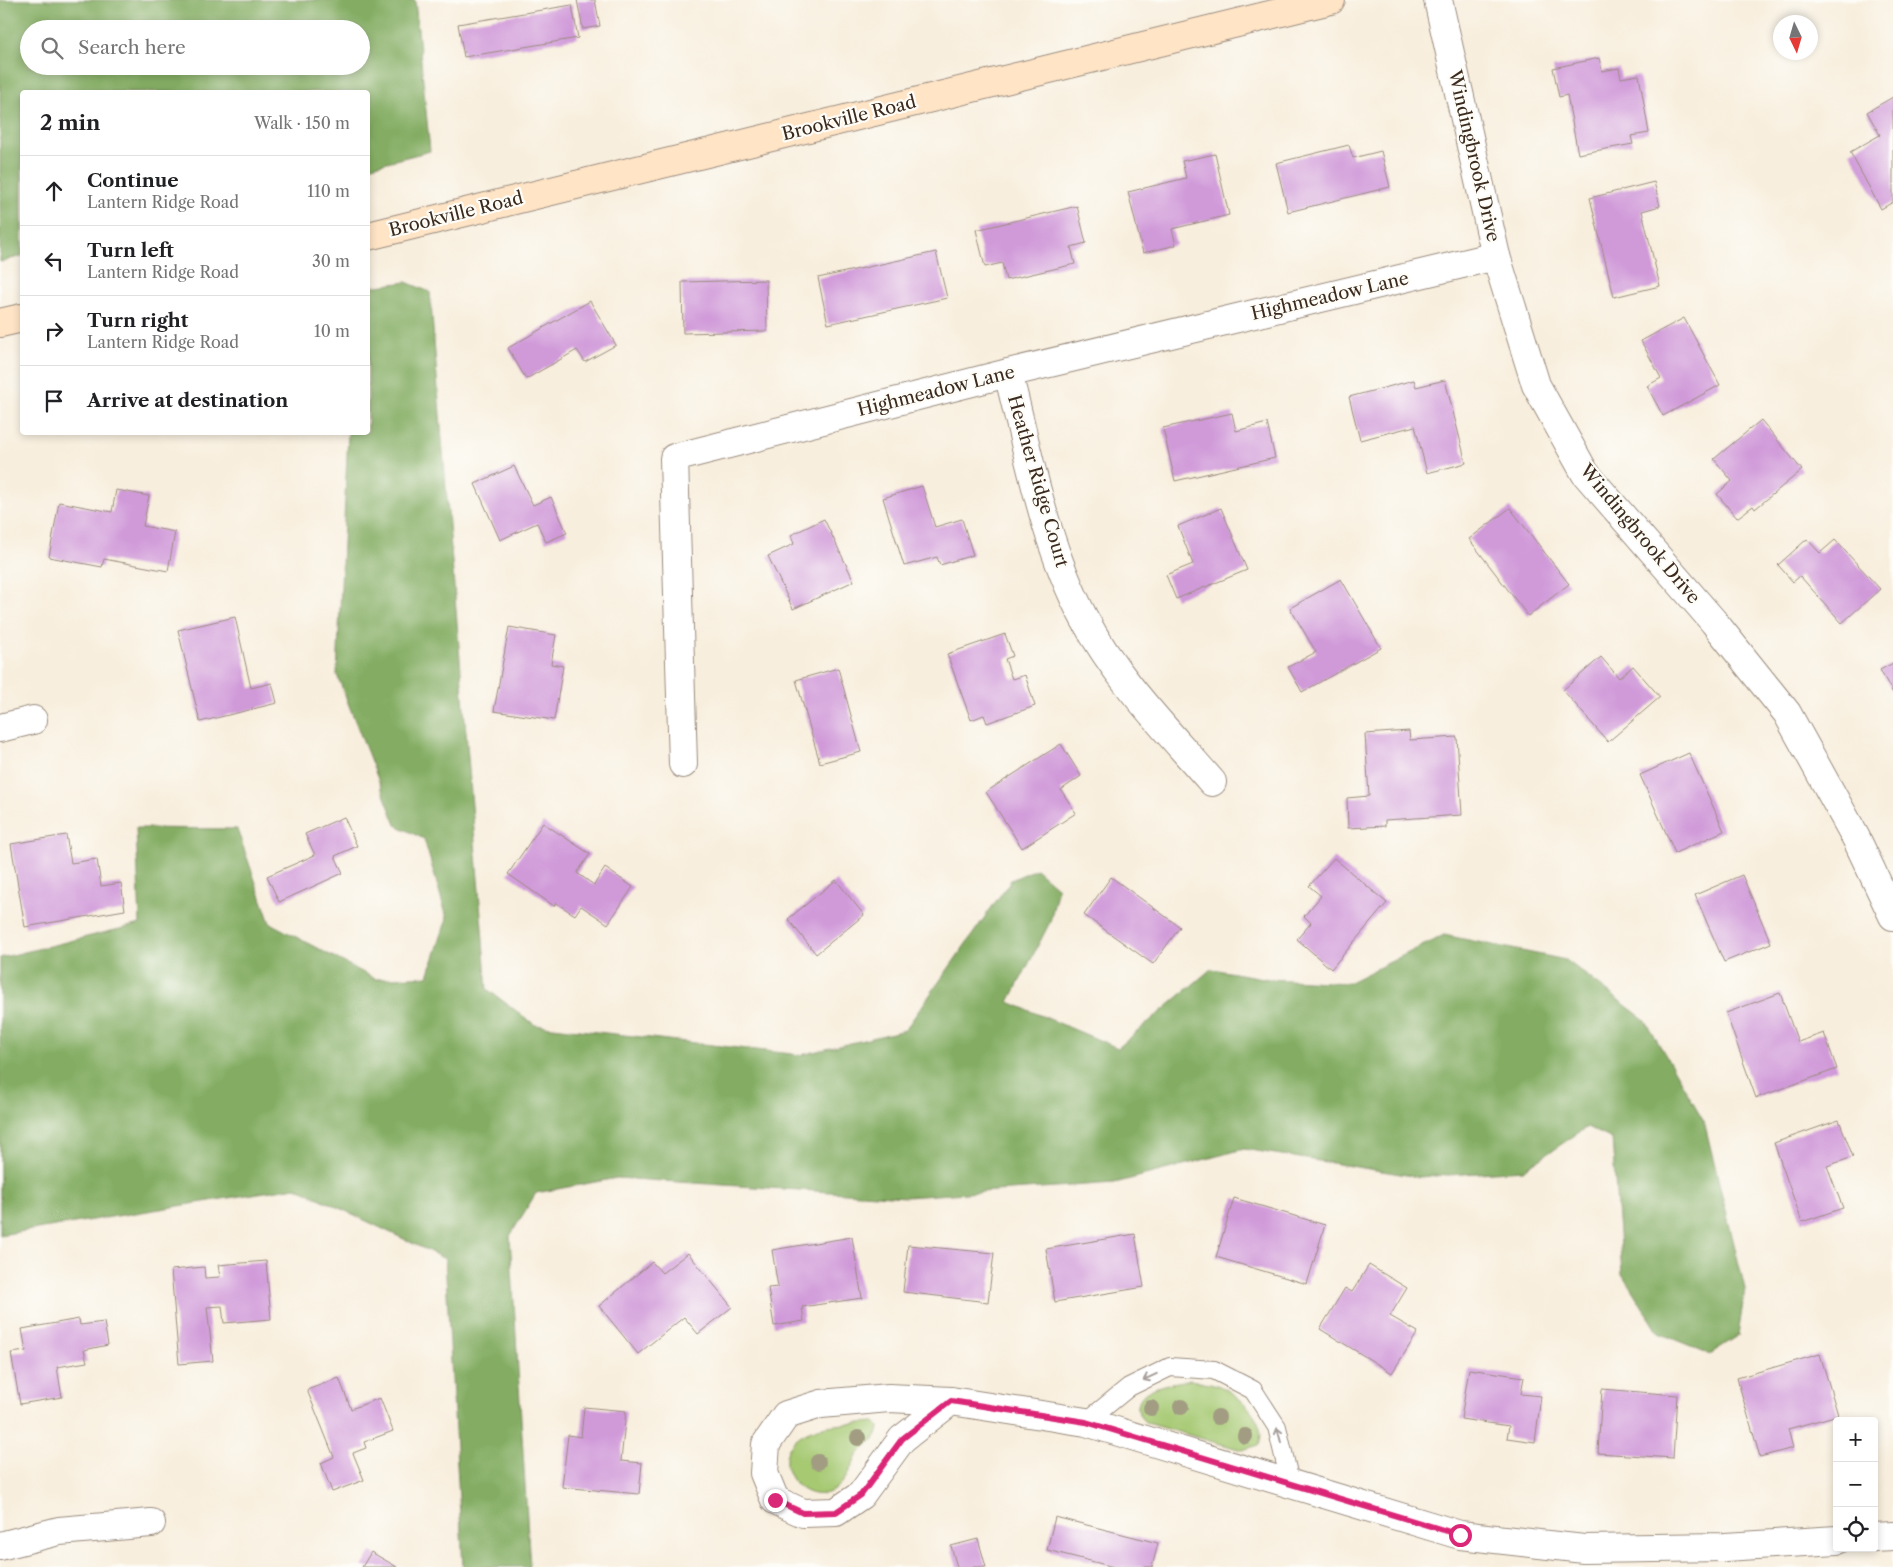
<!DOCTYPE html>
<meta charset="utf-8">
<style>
:root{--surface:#fff;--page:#f6f6f6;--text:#202124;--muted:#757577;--line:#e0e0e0}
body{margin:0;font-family:"Libre Caslon Text",serif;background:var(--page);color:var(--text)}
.controls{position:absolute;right:15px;bottom:15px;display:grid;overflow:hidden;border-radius:5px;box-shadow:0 2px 8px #0003}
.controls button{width:45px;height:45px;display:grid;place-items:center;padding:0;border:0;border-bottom:1px solid var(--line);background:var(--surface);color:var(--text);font:25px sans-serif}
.compass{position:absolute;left:1773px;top:15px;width:45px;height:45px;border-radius:50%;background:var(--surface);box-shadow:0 2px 8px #0003;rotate:175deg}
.stop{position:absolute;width:15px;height:15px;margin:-11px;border:4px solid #db2777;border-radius:50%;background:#fff}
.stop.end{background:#db2777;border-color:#fff;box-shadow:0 1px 5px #0008}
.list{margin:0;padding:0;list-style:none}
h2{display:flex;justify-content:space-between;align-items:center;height:65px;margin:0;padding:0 20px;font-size:21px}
h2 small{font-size:16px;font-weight:400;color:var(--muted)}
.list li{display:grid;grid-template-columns:32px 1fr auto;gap:15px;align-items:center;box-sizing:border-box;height:70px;padding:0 20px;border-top:1px solid var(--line)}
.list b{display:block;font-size:19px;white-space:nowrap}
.list p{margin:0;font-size:16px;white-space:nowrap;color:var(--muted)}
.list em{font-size:16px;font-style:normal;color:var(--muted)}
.icon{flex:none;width:28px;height:28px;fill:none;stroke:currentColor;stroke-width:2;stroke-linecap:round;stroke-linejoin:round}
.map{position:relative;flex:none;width:1893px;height:1567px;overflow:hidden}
.search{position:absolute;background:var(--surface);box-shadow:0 2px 8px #0003;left:20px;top:20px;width:350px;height:55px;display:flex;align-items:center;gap:12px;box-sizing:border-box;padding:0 18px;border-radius:28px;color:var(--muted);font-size:19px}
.panel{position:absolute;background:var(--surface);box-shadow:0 2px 8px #0003;left:20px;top:90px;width:350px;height:345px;border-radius:5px}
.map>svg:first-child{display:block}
</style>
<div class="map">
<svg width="1893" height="1567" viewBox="0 0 1893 1567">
<rect width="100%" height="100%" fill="#fdfcf7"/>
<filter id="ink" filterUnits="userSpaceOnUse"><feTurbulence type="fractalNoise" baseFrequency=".02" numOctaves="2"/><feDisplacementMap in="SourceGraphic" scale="10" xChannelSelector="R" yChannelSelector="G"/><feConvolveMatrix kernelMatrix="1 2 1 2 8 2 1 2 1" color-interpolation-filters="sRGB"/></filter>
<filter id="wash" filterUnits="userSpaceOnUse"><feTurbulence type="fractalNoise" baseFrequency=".0096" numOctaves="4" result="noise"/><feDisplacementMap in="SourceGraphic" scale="20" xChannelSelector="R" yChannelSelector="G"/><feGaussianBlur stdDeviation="1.12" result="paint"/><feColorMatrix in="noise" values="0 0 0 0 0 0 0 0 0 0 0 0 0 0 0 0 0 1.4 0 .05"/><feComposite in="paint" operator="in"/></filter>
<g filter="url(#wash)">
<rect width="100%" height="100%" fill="#f8eedd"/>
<g fill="#a6c972" stroke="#707a48">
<path d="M1190 1380C1199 1382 1209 1382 1217 1385 1238 1393 1269 1421 1259 1445L1242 1450 1147 1423C1141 1419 1138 1415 1138 1407 1138 1386 1174 1383 1190 1380Z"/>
<path d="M875 1422 879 1426C880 1438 864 1446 857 1456 852 1464 849 1475 842 1483 810 1519 759 1461 803 1434 822 1423 853 1424 875 1422Z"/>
</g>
<g fill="#84ad64" stroke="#606c41" fill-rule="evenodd">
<path d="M0 0H415L430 151 368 167V92H22V256L0 262ZM29 29H361V66H29Z"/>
<path d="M406 282 430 292 487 989 535 1025 801 1055 905 1030 1011 880 1036 869 1058 888 1050 922 1009 1002 1118 1048 1211 969 1269 979 1348 983 1444 935 1566 960 1645 1020 1704 1121 1745 1289 1738 1336 1710 1354 1659 1333 1622 1274 1612 1139 1587 1127 1523 1170 1419 1177 1244 1149 1115 1183 906 1197 617 1178 536 1193 510 1236 530 1567H463L445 1259 296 1187 0 1235V958L140 924 136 828 237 829 270 923 375 979 428 976 447 918 424 839 396 825 337 675 348 433 368 432V289L370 287Z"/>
</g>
<g id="blocks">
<g fill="#d09ad9">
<path d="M577 0H595L600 26 583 29Z"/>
<path d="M572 5 578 38 464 57 458 24Z"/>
<path d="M1599 58 1602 71 1619 68 1621 78 1639 75 1649 133 1631 136 1633 144 1578 154 1567 95 1559 97 1553 68Z"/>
<path d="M1893 97V202L1881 209 1850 152 1880 135 1867 112Z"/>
<path d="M1349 145 1353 158 1381 151 1390 187 1288 212 1276 163Z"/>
<path d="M1215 154 1229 215 1172 229 1176 245 1143 253 1128 192 1186 178 1182 161Z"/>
<path d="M1654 182 1660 206 1642 211 1660 286 1614 297 1590 198Z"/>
<path d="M1077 206 1086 243 1071 247 1075 264 1006 280 1002 263 985 267 976 230Z"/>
<path d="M936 252 947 298 828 324 818 278Z"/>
<path d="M766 280 767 331 683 333 682 282Z"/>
<path d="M590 301 616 345 585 362 577 350 526 379 508 348Z"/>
<path d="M1684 318 1720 385 1663 416 1647 386 1661 378 1641 341Z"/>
<path d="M1414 380 1416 387 1445 380 1466 463 1427 473 1415 426 1360 440 1349 397Z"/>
<path d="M1232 413 1236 431 1267 423 1275 458 1175 481 1163 428Z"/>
<path d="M1761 420 1802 470 1755 509 1753 506 1737 518 1717 494 1732 481 1714 459Z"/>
<path d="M514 466 533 505 551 497 567 533 546 542 537 523 500 540 475 484Z"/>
<path d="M922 486 935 527 962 519 973 555 940 565 937 557 904 566 883 498Z"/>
<path d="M116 490 149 496 143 526 175 532 168 571 104 559 102 567 49 557 59 502 112 512Z"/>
<path d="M1221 508 1247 570 1176 599 1166 575 1193 564 1178 526Z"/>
<path d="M1510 508 1569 584 1528 616 1469 539Z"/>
<path d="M824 519 854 581 793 609 768 556 794 544 791 535Z"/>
<path d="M1807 539 1820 553 1835 540 1880 589 1842 623 1800 576 1793 582 1778 565Z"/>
<path d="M1341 579 1381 648 1302 692 1288 667 1316 652 1290 608Z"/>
<path d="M235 617 251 688 272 683 277 703 200 722 178 630Z"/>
<path d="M509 627 556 635 551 664 563 666 554 720 494 711Z"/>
<path d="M1005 634 1013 656 1005 659 1012 679 1025 675 1035 706 987 723 984 715 971 720 947 654Z"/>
<path d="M1601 657 1619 678 1633 666 1660 697 1608 742 1563 690Z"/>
<path d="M1893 663V693L1880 670Z"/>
<path d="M838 668 861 752 820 763 796 680Z"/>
<path d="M1409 731 1410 740 1457 737 1462 815 1385 820V826L1348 828 1347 798 1369 796 1365 734Z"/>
<path d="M1061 744 1081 776 1061 790 1076 813 1022 848 986 792Z"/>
<path d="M1689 753 1724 831 1675 853 1640 775Z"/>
<path d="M344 817 357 846 335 856 343 873 279 902 267 876 315 855 305 834Z"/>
<path d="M543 823 590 854 577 873 594 885 605 868 633 887 608 924 581 906 575 915 556 903 554 906 508 874Z"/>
<path d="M66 835 71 863 97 859 101 886 121 883 125 910 25 927 11 844Z"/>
<path d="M1334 858 1387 903 1331 969 1297 939 1311 923 1304 916 1321 896 1309 886Z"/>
<path d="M1742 875 1771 943 1724 962 1695 895Z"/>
<path d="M1111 877 1180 927 1153 964 1084 915Z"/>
<path d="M836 880 864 915 816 954 788 919Z"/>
<path d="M1780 993 1798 1042 1824 1033 1837 1069 1756 1098 1726 1013Z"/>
<path d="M1839 1120 1853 1157 1827 1166 1843 1208 1802 1222 1774 1143Z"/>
<path d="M1234 1198 1325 1225 1307 1284 1216 1257Z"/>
<path d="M1135 1234 1144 1287 1055 1302 1046 1249Z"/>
<path d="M852 1237 862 1298 802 1307 804 1321 774 1326 768 1288 778 1287 772 1250Z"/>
<path d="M908 1245 994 1253 988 1302 903 1292Z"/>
<path d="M688 1253 732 1307 698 1334 684 1317 638 1354 599 1306 652 1262 662 1273Z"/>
<path d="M266 1261 271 1319 224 1323 222 1306 207 1307 213 1361 179 1364 171 1270 204 1267 205 1278 220 1277 218 1265Z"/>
<path d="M1369 1265 1407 1288 1390 1316 1418 1332 1392 1373 1320 1329 1345 1288 1352 1292Z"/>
<path d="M79 1319 80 1325 104 1322 108 1345 84 1350 87 1362 57 1367 62 1397 20 1404 11 1353 26 1351 22 1329Z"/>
<path d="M1820 1354 1838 1415 1788 1429 1793 1448 1760 1457 1737 1378Z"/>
<path d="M1469 1369 1524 1377 1521 1394 1541 1396 1535 1442 1507 1438 1509 1426 1461 1419Z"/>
<path d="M339 1378 351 1409 380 1398 393 1431 364 1442 366 1448 353 1453 364 1480 332 1492 321 1463 334 1457 307 1390Z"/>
<path d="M1602 1389 1677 1395 1673 1458 1598 1453Z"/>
<path d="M584 1407 626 1411 621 1461 642 1463 639 1494 562 1487 568 1435 581 1437Z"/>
<path d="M1055 1517 1158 1543 1152 1567H1114L1047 1550Z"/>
<path d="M978 1539 986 1567H957L951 1546Z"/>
<path d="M371 1552 397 1567H362Z"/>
</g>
</g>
</g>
<g filter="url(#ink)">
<use href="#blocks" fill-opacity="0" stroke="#9a8c7e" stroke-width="1"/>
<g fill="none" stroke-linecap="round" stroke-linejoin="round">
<g stroke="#9a8c7e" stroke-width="20">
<path id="lane" d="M1086 1422 1129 1387 1170 1367 1214 1370 1253 1390 1277 1427 1290 1482"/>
</g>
<g stroke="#9a8c7e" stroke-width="30">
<g id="street">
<path d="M1438 0 1496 256 1536 385 1585 473 1714 622 1787 713 1856 838 1893 916"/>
<path d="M1008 373C1029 455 1044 543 1084 618 1117 680 1167 730 1212 782"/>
<path d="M0 728 33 720"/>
<path d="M683 764 674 458 1008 373 1496 256"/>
<path d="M951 1401 902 1439 861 1495 836 1512 803 1513 775 1500 764 1473 766 1444 786 1415 821 1404 889 1398 951 1401 1086 1422 1460 1535 1584 1549 1725 1547 1837 1540"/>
<path d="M1874 1537 1893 1536"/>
<path d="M0 1546 59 1531 151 1523"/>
</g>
</g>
<g stroke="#9a8c7e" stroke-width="30">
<g id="secondary">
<path d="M368 236 1331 0"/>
<path d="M0 323 22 318"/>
</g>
</g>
<use href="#lane" stroke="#fff" stroke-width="18"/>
<use href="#street" stroke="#fff" stroke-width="28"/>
<use href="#secondary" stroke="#ffe4c6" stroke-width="28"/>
</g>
<g fill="#a29d82">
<circle cx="1181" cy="1407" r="8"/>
<circle cx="1151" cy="1408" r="8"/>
<circle cx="1218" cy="1417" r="8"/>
<circle cx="1245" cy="1436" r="8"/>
<circle cx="858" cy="1438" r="8"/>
<circle cx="818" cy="1462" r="8"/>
</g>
<defs><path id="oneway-shaft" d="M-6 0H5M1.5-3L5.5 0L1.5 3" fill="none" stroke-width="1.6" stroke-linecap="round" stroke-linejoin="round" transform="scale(1.25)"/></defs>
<g stroke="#a79f9a">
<use href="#oneway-shaft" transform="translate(1150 1377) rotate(155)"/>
<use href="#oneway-shaft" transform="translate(1279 1435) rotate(-105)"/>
</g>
</g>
<g fill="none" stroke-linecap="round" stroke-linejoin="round" filter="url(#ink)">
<path stroke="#db2777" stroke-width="6" d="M775 1500 803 1513 836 1512 861 1495 902 1439 951 1401 1086 1422 1460 1535"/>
</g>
<g text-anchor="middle" stroke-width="4.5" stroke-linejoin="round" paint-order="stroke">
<g font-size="18" fill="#3b2a1e" stroke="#fdfcf7">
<text transform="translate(849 118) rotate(-14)" y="6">Brookville Road</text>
<text transform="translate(1474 156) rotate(77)" y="6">Windingbrook Drive</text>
<text transform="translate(456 214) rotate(-14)" y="6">Brookville Road</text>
<text transform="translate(1330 296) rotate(-13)" y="6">Highmeadow Lane</text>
<text transform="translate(936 391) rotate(-14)" y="6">Highmeadow Lane</text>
<text transform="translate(1038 481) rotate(74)" y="6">Heather Ridge Court</text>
<text transform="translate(1640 534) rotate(50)" y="6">Windingbrook Drive</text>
</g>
</g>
</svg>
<div class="controls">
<button>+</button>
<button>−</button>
<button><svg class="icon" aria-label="locate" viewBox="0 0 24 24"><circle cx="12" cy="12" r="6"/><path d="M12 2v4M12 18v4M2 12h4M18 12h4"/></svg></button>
</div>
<svg class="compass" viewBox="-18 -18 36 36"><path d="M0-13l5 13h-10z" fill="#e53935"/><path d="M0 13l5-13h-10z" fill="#757577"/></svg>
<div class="stop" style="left:1460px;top:1535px"></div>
<div class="stop end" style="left:775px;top:1500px"></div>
<div class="search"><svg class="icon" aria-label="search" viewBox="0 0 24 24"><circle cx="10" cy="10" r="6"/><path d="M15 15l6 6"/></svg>Search here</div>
<section class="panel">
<h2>2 min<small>Walk · 150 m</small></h2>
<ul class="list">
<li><svg class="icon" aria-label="ahead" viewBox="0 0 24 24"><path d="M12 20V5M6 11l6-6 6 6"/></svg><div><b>Continue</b><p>Lantern Ridge Road</p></div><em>110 m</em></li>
<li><svg class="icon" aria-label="left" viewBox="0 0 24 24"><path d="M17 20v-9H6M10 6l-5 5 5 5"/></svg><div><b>Turn left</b><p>Lantern Ridge Road</p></div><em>30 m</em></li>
<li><svg class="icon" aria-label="right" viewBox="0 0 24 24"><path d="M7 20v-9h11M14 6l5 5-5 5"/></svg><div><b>Turn right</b><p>Lantern Ridge Road</p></div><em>10 m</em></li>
<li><svg class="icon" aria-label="arrive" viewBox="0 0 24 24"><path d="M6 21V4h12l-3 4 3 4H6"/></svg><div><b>Arrive at destination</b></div></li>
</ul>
</section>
</div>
